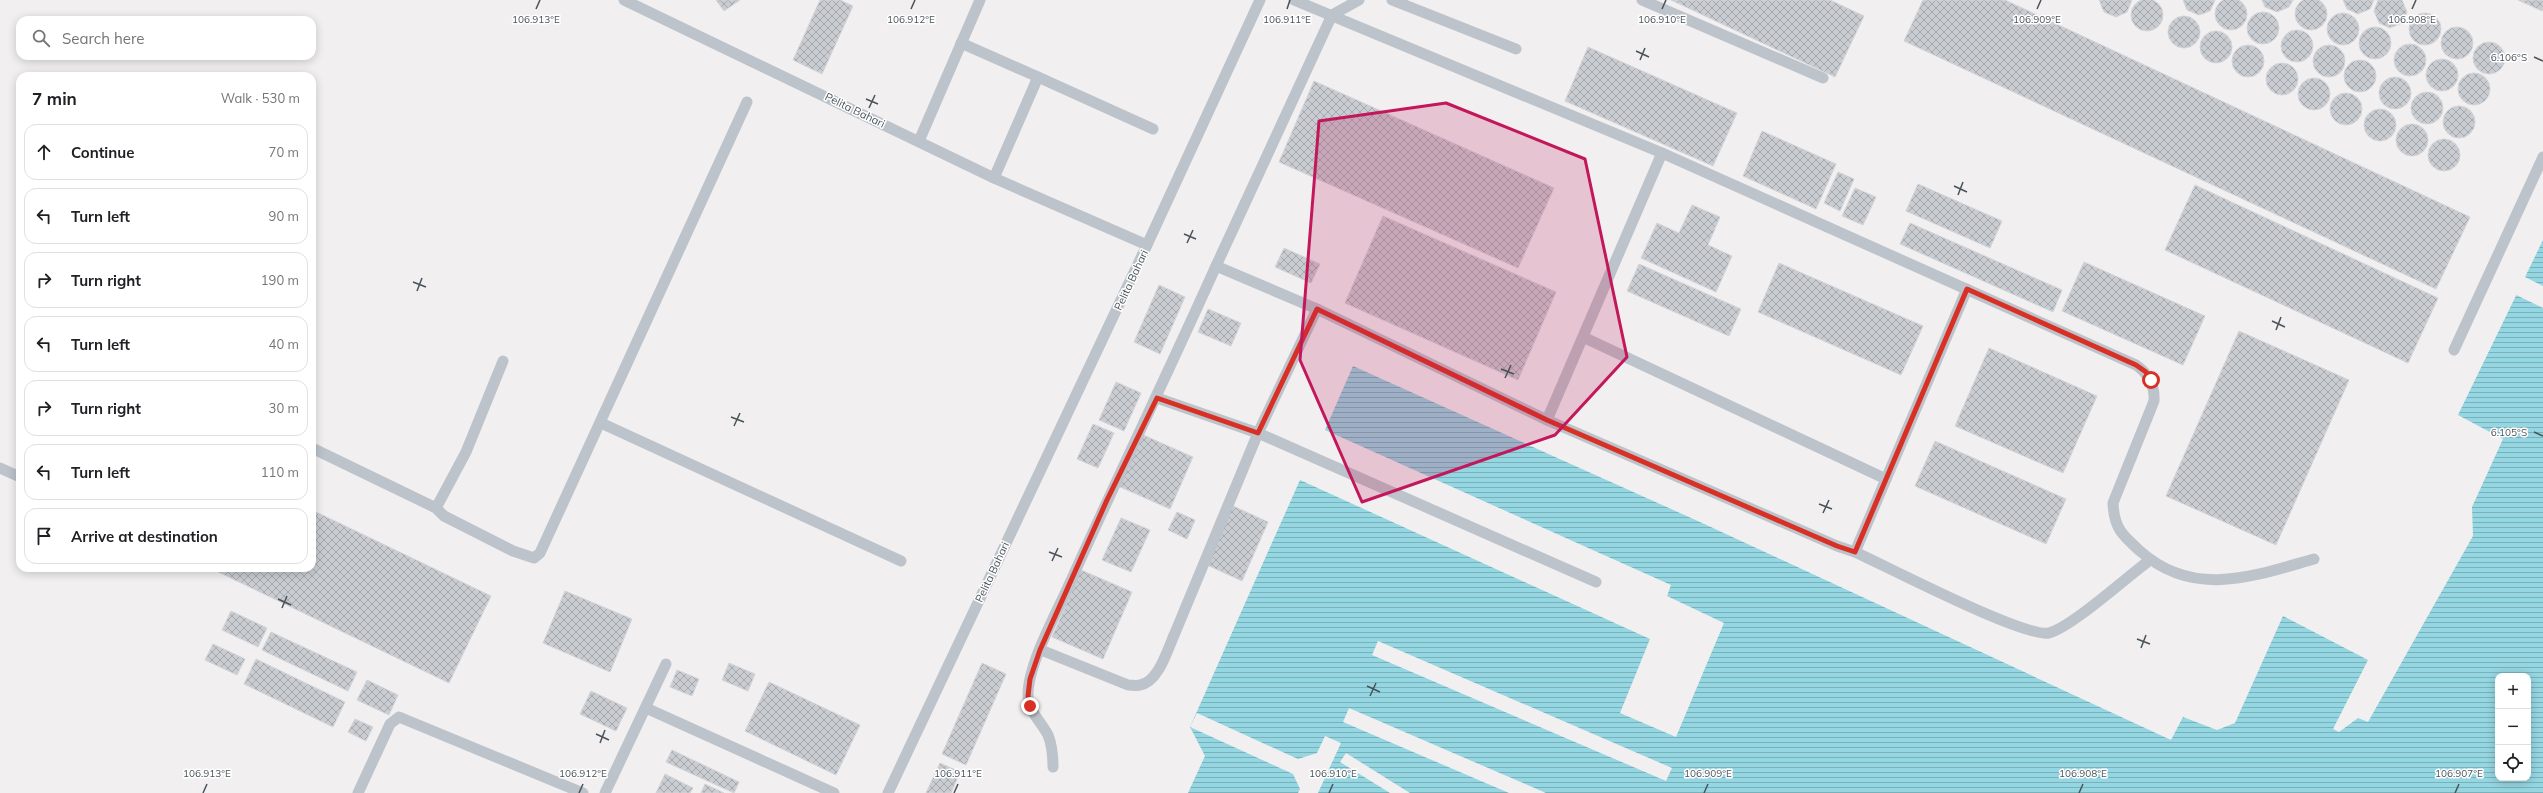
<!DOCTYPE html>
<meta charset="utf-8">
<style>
:root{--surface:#fff;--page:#f2f2f2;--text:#202124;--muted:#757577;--line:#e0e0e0}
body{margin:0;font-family:Mulish,sans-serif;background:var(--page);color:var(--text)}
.controls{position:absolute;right:12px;bottom:12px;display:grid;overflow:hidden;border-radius:8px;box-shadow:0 2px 10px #0003}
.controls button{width:36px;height:36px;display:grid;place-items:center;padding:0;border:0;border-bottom:1px solid var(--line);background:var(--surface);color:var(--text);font:20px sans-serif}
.stop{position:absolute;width:12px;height:12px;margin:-9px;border:3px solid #d93025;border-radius:50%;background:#fff}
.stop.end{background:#d93025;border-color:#fff;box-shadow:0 1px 4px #0008}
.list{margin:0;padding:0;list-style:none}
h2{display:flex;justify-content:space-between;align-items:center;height:52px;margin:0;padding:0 16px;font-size:17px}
h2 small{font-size:13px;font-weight:400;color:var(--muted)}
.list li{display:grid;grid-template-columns:26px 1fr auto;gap:12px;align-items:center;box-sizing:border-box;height:56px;margin:0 8px 8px;padding:0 8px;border:1px solid var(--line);border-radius:12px}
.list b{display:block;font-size:15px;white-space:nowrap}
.list em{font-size:13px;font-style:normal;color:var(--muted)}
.icon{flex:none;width:22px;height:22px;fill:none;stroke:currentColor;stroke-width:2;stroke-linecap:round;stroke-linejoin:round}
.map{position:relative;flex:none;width:2543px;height:793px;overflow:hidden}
.search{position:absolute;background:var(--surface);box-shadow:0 2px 10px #0003;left:16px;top:16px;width:300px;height:44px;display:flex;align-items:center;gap:10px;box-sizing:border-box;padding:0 14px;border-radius:12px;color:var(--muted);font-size:15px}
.panel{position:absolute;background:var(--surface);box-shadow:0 2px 10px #0003;left:16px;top:72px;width:300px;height:500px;border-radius:12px}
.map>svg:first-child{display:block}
</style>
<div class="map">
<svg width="2543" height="793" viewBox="0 0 2543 793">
<defs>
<pattern id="water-rules" width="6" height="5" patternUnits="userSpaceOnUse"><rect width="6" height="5" fill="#94d6e1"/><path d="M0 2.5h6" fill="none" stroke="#7bb0b9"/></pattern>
<pattern id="building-cross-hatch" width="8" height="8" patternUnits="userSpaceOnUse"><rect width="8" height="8" fill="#c9ccd1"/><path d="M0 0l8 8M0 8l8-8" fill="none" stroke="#a5a8ad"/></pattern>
</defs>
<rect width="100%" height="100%" fill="#f1efef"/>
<path fill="url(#water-rules)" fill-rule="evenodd" d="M2543 240V793H1188L1205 756 1190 727 1300 480 1650 639 1620 713 1676 737 1724 623 1667 596 1671 585 1325 430 1353 366 1700 522 2171 740 2183 717 2217 730 2235 723 2283 616 2368 660 2333 729 2339 732 2358 718 2368 722 2473 536 2472 507 2503 439 2458 415ZM2498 676H2528V778H2498Z"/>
<g fill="#f1efef">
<path d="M2523 276 2543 286V308L2514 294Z"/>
<path d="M1378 641 1672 768 1666 781 1372 655Z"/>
<path d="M1349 708 1546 793H1509L1343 722Z"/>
<path d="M1197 713 1298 759 1317 753 1325 736 1341 743 1318 793H1298L1300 789 1293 774 1190 727Z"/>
<path d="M1346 753 1410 793H1390L1340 762Z"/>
</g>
<g fill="url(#building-cross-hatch)" stroke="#d3d5d9">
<circle cx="2231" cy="14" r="16"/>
<circle cx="2311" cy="14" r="16"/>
<circle cx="2147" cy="15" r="16"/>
<path d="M716 0H740L724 11Z"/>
<path d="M820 0H840L853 6 822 74 793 60Z"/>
<path d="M1671 0H1830L1864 16 1835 77Z"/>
<path d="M1923 0H2005L2470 217 2436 289 1904 41Z"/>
<path d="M2099 0H2132L2127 12 2116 17 2104 12Z"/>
<path d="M2183 0H2215L2210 11 2199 15 2187 10Z"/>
<path d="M2262 0H2293L2289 7 2277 12 2265 7Z"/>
<path d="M2343 0H2374L2370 9 2358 14 2347 9Z"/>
<path d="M2378 0H2402L2407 12 2402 23 2390 28 2379 23 2374 11Z"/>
<path d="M2518 0H2543V9L2542 11Z"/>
<circle cx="2263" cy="28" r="16"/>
<circle cx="2343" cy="29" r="16"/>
<circle cx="2425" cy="29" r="16"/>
<circle cx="2184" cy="32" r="16"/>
<circle cx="2457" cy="43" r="16"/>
<circle cx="2375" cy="43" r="16"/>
<circle cx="2297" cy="46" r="16"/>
<circle cx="2216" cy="47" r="16"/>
<circle cx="2489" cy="58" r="16"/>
<circle cx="2410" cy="60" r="16"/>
<circle cx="2329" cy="61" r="16"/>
<circle cx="2248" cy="61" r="16"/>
<path d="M1588 47 1737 113 1713 166 1565 101Z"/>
<circle cx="2442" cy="75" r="16"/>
<circle cx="2360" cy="76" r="16"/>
<circle cx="2282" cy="79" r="16"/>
<circle cx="2474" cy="89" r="16"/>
<circle cx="2395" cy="93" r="16"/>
<circle cx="2314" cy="94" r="16"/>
<path d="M1314 81 1554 188 1518 268 1279 162Z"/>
<circle cx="2427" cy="108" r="16"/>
<circle cx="2346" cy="109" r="16"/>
<circle cx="2459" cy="122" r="16"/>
<circle cx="2380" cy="125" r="16"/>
<circle cx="2412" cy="140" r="16"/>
<path d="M1762 131 1836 164 1816 209 1743 176Z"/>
<circle cx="2444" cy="155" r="16"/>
<path d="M1838 172 1854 179 1840 211 1824 203Z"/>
<path d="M1918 184 2002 221 1990 248 1906 211Z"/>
<path d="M2195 185 2438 298 2408 363 2165 250Z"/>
<path d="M1855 188 1876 197 1863 225 1842 216Z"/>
<path d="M1692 205 1720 217 1708 245 1732 256 1716 292 1641 258 1657 223 1679 233Z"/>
<path d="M1383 216 1556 292 1518 380 1345 303Z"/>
<path d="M1910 223 2062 290 2053 312 1900 244Z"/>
<path d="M1284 248 1320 264 1311 283 1275 267Z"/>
<path d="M2084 262 2205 316 2183 365 2062 311Z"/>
<path d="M1779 263 1923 326 1901 375 1758 312Z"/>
<path d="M1639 264 1741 309 1729 336 1627 291Z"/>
<path d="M1159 285 1185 297 1160 354 1134 342Z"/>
<path d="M1208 309 1241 323 1231 346 1198 332Z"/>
<path d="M2239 331 2349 380 2276 545 2166 496Z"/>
<path d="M1989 348 2097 396 2063 473 1955 426Z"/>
<path d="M1116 382 1141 393 1124 431 1099 420Z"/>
<path d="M1093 424 1114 433 1098 468 1077 459Z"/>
<path d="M1141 434 1193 457 1170 509 1118 486Z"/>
<path d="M1935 441 2066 499 2046 544 1915 486Z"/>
<path d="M1231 505 1268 522 1242 581 1205 564Z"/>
<path d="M312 510 491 596 449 683 210 568H312Z"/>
<path d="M1177 512 1195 520 1187 539 1168 530Z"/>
<path d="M1121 518 1150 530 1131 572 1102 560Z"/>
<path d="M1081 570 1132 592 1103 659 1052 637Z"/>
<path d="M565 591 632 619 610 672 543 643Z"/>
<path d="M231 611 267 628 258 647 222 630Z"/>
<path d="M271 632 357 672 348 691 262 650Z"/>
<path d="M213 644 245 659 237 675 205 660Z"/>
<path d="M256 659 345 702 333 727 244 684Z"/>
<path d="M729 663 755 674 748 691 722 680Z"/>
<path d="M982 663 1006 674 966 765 942 754Z"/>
<path d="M677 670 699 679 692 696 670 687Z"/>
<path d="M367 680 398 695 389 715 357 700Z"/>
<path d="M769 682 860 725 836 775 745 731Z"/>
<path d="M591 691 627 708 616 731 580 714Z"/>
<path d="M355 719 373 727 366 741 348 732Z"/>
<path d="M672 750 739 782 734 793 666 762Z"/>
<path d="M940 763 960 772 951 793H926Z"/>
<path d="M665 774 693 788 690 793H656Z"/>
<path d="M705 784 724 793H701Z"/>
</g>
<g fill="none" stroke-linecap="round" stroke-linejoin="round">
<g stroke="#bcc3ca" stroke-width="11">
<path d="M624 0 994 178 1147 245"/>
<path d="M1294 0 1662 153 2136 365C2149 374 2155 385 2154 401L2113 503C2114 528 2122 535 2140 551 2194 599 2254 576 2314 559"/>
<path d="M1359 0 1332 15 1216 266 1317 309 1547 420 1837 546 1855 552 1967 289"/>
<path d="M1392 0 1516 49"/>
<path d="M1642 0 1823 78"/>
<path d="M961 43 1038 77 994 178"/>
<path d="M1038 77 1153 129"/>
<path d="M919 141 980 0"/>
<path d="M1583 337 1886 479"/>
<path d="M2454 350 2543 157"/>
<path d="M1157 398 1258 433 1596 582"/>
<path d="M1547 420 1662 153"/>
<path d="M601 423 901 561"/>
<path d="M312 448 436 508 444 516 513 551 534 558 540 553 747 102"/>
<path d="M0 468 20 477"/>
<path d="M436 508 466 452 503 361"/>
<path d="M1855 552C1886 566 2024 638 2049 633 2072 627 2128 576 2150 560"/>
<path d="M1041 650 1128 685C1132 685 1137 686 1140 685 1159 682 1168 648 1175 633L1258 433 1317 309"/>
<path d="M646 708 834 793"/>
<path d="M1053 767C1053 756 1052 745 1048 735 1041 722 1028 710 1028 695 1028 664 1056 614 1069 585 1117 478 1168 373 1216 266"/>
<path d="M358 793 390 724 399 717 583 793"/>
<path d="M605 793 666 664"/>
<path d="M888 793 1147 245 1260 0"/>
</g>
</g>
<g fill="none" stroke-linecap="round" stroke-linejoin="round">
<path stroke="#d93025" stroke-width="5" d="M1030 706 1028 696 1030 679 1040 650 1107 500 1157 398 1258 433 1317 309 1547 420 1837 546 1855 552 1967 289 2136 365 2146 372 2151 380"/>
</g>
<path fill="#c2185b" fill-opacity="0.2" stroke="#c2185b" stroke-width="3" stroke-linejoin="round" d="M1446 103 1585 159 1627 357 1555 435 1362 502 1300 360 1319 121Z"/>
<path fill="none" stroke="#49535a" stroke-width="1.5" d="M536 9 540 0M911 9 915 0M1287 9 1290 0M1662 9 1666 0M2037 9 2041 0M2412 9 2416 0M1636 51 1649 57M2534 57 2543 61M1640 60 1645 48M866 99 878 104M869 108 875 95M1954 186 1967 192M1958 195 1963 182M1184 234 1196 239M1187 243 1193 230M413 282 426 287M417 291 422 278M2272 321 2285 327M2276 330 2281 317M1501 369 1514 374M1505 378 1511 365M731 417 744 422M734 426 740 413M2534 432 2543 436M1819 504 1832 509M1823 513 1829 500M1049 552 1062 557M1052 561 1058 548M278 599 291 605M282 608 287 596M2137 639 2150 644M2141 648 2146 635M1367 686 1380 692M1370 696 1376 683M596 734 609 740M600 743 605 730M203 793 207 784M579 793 583 784M954 793 958 784M1329 793 1333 784M1704 793 1708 784M2079 793 2083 784M2455 793 2459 784"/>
<g text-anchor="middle" stroke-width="3" stroke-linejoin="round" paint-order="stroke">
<g font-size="11" fill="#49535a" stroke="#fff">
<text transform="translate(855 110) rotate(26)" y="4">Pelita Bahari</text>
<text transform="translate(1131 280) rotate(-65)" y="4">Pelita Bahari</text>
<text transform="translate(992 572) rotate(-65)" y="4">Pelita Bahari</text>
</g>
</g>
<g font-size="10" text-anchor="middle" fill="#49535a" stroke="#fff" stroke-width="3" stroke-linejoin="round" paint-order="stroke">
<text x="1287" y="23">106.911°E</text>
<text x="1662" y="23">106.910°E</text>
<text x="536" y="23">106.913°E</text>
<text x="911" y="23">106.912°E</text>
<text x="2037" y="23">106.909°E</text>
<text x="2412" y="23">106.908°E</text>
<text x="2509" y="61">6.106°S</text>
<text x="2509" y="436">6.105°S</text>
<text x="207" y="777">106.913°E</text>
<text x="583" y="777">106.912°E</text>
<text x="958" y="777">106.911°E</text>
<text x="1333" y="777">106.910°E</text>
<text x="1708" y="777">106.909°E</text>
<text x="2083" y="777">106.908°E</text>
<text x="2459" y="777">106.907°E</text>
</g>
</svg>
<div class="controls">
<button>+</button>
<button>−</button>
<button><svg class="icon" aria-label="locate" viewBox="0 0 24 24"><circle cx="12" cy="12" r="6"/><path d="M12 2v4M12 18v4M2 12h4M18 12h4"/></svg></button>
</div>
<div class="stop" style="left:2151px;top:380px"></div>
<div class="stop end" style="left:1030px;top:706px"></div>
<div class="search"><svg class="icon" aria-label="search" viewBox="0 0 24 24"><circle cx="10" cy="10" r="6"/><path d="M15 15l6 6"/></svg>Search here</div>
<section class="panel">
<h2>7 min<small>Walk · 530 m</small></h2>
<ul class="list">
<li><svg class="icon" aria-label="ahead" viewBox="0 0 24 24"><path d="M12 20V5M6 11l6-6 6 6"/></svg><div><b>Continue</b></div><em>70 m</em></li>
<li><svg class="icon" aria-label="left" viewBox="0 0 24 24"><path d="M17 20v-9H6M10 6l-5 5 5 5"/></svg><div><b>Turn left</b></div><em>90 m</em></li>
<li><svg class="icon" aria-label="right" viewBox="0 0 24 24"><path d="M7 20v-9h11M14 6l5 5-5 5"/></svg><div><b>Turn right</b></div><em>190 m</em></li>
<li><svg class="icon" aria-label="left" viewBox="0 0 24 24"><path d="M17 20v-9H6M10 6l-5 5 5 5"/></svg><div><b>Turn left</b></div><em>40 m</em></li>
<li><svg class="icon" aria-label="right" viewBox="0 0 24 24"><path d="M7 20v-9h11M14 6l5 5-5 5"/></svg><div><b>Turn right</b></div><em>30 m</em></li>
<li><svg class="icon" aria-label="left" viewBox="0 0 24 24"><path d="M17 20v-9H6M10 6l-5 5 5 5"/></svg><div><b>Turn left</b></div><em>110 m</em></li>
<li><svg class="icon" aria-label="arrive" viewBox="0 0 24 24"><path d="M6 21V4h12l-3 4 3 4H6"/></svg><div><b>Arrive at destination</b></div></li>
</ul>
</section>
</div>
